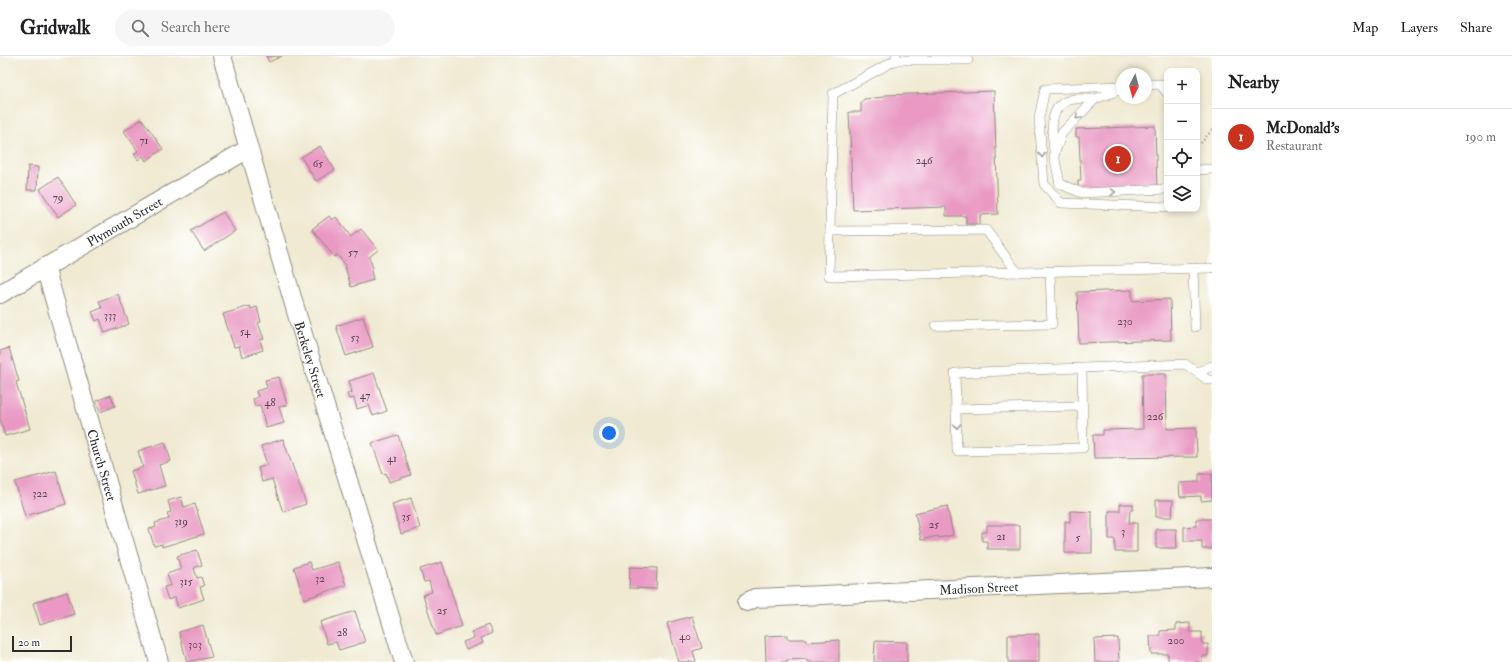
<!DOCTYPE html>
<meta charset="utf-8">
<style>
:root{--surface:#fff;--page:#f6f6f6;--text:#202124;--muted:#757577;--line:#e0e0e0;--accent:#c8321e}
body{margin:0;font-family:"IM FELL Double Pica",serif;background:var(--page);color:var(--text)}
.controls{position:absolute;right:12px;top:12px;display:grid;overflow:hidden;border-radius:8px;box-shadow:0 2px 6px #0003}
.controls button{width:36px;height:36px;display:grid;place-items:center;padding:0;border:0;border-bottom:1px solid var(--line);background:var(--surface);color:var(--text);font:20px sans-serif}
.compass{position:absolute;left:1116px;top:12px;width:36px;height:36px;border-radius:50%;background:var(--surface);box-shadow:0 2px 6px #0003;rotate:186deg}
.scale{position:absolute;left:12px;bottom:10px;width:60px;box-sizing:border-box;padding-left:4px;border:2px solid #2b2b2b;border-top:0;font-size:11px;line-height:14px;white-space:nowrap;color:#2b2b2b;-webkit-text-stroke:3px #fff;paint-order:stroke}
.you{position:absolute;left:609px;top:377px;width:14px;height:14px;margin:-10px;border:3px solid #fff;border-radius:50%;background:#1a73e8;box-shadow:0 0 0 6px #1a73e833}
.badge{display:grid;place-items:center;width:26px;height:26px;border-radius:50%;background:var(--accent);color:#fff;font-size:13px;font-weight:700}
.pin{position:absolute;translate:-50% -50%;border:2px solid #fff;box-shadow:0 1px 4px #0006}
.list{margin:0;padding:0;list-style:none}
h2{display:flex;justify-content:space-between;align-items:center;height:52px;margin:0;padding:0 16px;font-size:17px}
h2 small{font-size:13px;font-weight:400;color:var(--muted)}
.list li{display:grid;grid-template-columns:26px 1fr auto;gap:12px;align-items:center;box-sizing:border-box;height:56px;padding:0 16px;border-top:1px solid var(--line)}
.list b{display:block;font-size:15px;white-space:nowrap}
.list p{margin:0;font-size:13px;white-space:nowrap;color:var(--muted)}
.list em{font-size:13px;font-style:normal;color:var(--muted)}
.icon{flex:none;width:22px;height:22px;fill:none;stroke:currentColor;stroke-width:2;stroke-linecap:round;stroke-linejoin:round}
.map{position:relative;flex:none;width:1212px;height:606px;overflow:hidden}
header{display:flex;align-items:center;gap:24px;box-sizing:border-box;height:56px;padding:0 20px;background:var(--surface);border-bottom:1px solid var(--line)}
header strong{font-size:19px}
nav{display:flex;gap:22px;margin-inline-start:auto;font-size:14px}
.search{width:280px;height:36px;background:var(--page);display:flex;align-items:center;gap:10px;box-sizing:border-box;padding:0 14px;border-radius:22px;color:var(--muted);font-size:15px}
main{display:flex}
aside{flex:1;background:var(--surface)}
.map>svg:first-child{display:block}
</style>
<header>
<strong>Gridwalk</strong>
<div class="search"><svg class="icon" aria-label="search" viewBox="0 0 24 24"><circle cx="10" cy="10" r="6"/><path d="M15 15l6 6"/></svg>Search here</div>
<nav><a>Map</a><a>Layers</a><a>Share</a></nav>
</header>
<main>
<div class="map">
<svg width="1212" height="606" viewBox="0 0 1212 606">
<rect width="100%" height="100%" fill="#fff"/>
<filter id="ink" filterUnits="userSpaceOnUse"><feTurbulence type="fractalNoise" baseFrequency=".025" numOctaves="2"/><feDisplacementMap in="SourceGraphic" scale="8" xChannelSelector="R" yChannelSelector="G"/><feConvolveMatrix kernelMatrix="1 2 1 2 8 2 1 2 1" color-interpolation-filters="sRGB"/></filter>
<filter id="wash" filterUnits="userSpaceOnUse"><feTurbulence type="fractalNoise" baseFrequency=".012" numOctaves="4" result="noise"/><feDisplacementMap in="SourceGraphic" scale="16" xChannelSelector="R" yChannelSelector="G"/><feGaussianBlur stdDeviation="0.9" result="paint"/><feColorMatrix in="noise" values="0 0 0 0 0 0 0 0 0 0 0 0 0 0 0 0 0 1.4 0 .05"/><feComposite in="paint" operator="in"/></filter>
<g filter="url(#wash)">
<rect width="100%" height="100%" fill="#f0ead2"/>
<g id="blocks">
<g fill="#e999c3">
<path d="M266 0H282L269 6Z"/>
<path d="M994 35 998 158 980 159V168H966V160H946V151L853 154 849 56H861V47L864 43 884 41V39Z"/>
<path d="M142 63 163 93 146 105 143 100 138 104 134 98 138 95 124 75Z"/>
<path d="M1155 70 1157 132 1078 135V125H1081L1079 81H1076V73Z"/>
<path d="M320 90 335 114 316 125 301 101Z"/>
<path d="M28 110 38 111 37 134H27Z"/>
<path d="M58 121 76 149 58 161 40 133Z"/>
<path d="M223 156 235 175 204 195 191 175Z"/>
<path d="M329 160 332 164 336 161 351 181 361 173 378 194 369 201 373 212 371 214 373 224 351 231 344 207 337 199 334 201 312 173Z"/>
<path d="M1132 234V245L1170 243 1171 284 1079 287 1077 236Z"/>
<path d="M118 238 129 268 105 277 100 263 96 265 92 256 102 252 99 245Z"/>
<path d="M250 250 251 253 257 251 261 266 258 267 264 283 260 284 263 294 242 301 239 290 234 291 223 258Z"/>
<path d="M363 261 373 291 346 300 336 270Z"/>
<path d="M9 292 19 325 16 326 30 373 5 380 0 363V295Z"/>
<path d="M374 317 387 355 373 360 369 349 357 353 354 342 349 343 347 337 352 336 349 325Z"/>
<path d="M1142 318H1166L1167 373 1196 372 1197 401 1094 402 1093 379H1103V374L1143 373Z"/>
<path d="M279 321 287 349 279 351 284 367 266 372 260 349 255 350 253 343 258 341 256 335 267 332 265 324Z"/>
<path d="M111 339 115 350 100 356 96 345Z"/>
<path d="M398 379 411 419 389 426 386 417 383 418 372 387Z"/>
<path d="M283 383 306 448 283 456 272 423 262 426 258 412 267 409 261 390Z"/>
<path d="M165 386 171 405 159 409 165 430 138 438 131 415 143 411 138 395Z"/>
<path d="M56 415 66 448 25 460 15 426Z"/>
<path d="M1199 418H1212V444L1201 445V440L1180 441 1179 427 1199 426Z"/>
<path d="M181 441 184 451 195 448 204 478 162 491V488L154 490 149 473 156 471 155 467 169 463 167 457 171 456 168 445Z"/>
<path d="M411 442 420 472 401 478 392 448Z"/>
<path d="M1156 444H1173L1172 461H1156Z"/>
<path d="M1120 448H1133V454H1130L1129 467H1137V496H1115V483H1109V455H1120Z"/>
<path d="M947 450 953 479 939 482 938 480 921 484 915 457Z"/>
<path d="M1070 455 1092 456V497H1065V465L1070 466Z"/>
<path d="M1196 463H1212V493H1202V485H1184V471L1196 470Z"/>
<path d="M987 469H1020V493H987V485H982V476H987Z"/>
<path d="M1156 473H1176L1177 492H1156Z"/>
<path d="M197 494 202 509 194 512 197 522 201 521 204 530 200 531 204 543 178 552 175 541 168 544 164 531 171 529 167 518 181 513 177 500Z"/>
<path d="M309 506 312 514 338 506 346 529 304 543 294 511Z"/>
<path d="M442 506 462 570 436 579 423 539 432 536 429 525 424 526 420 513Z"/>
<path d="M630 511 657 512 656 533 629 532Z"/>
<path d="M67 536 74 558 40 569 33 547Z"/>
<path d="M355 555 365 586 339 594 336 586 327 588 320 566Z"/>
<path d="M692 560 702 592 693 595 696 605 679 606 667 567Z"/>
<path d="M1190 567V576H1202V588H1208V600H1202V606H1168V598H1151L1150 580H1160V575L1176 574V568Z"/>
<path d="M203 569 212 601 187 606 179 576Z"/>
<path d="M488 569 492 577 481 582 483 587 466 594 463 586 474 582 471 576Z"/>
<path d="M1039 578V606H1008V579Z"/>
<path d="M787 579V583H806V586L839 584V606H807V603L787 604V606H766L765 580Z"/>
<path d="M1118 582 1119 606H1095L1094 583Z"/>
<path d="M875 585 907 586V606H874Z"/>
</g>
</g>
</g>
<g filter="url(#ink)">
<use href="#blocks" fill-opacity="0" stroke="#8e8a7e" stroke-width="1"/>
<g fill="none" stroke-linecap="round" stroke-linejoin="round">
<g stroke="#8e8a7e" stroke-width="10">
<g id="lane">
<path d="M896 0V4L833 38 829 220 1212 212"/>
<path d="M896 4H968"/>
<path d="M1146 29 1160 28 1167 37"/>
<path d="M1122 30 1045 33 1039 62 1044 128 1061 147 1167 151"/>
<path d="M1122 33 1095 43 1062 77 1054 99 1060 128 1082 137 1167 133"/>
<path d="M1054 95C1052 78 1047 50 1070 44 1077 42 1087 43 1095 43"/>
<path d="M1197 114 1212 113"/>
<path d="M830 175 986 174 1017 216"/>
<path d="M1193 212 1195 271"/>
<path d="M936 270 1052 268 1050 215"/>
<path d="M1082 312 1083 392 957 395 955 317 1185 308 1208 324H1212"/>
<path d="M1198 316 1212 310"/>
<path d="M956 353 1082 350"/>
</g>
</g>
<g stroke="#8e8a7e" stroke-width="20">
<g id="street">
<path id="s1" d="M222 0 298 262 404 606"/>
<path id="s2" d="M45 211 159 606"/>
<path id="s3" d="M0 238 248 93"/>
<path id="s4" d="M747 546 755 542 1212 521"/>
</g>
</g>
<path stroke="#8e8a7e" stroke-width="2.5" stroke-dasharray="1 3" stroke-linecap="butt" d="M1197 87H1201L1212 74"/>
<use href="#lane" stroke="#fff" stroke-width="9"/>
<use href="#street" stroke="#fff" stroke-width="18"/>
</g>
<defs><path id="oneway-chevron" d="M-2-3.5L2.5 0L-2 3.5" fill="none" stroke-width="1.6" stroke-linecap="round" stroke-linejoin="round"/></defs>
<g stroke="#a0a0a0">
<use href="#oneway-chevron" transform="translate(1078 61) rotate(134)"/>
<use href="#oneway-chevron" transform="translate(1042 99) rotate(86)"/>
<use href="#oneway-chevron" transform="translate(1113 136) rotate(-2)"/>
<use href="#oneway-chevron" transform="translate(957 370) rotate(89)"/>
</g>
</g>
<g text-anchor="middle" stroke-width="4" stroke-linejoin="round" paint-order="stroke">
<g font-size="11" fill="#5a4651">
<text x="144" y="88">71</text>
<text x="924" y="108">246</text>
<text x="318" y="111">65</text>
<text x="58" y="145">79</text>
<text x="353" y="200">57</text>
<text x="110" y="263">333</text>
<text x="1125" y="269">230</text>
<text x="245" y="279">54</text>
<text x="355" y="285">53</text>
<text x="365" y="343">47</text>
<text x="270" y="350">48</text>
<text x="1155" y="364">226</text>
<text x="392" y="406">41</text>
<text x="40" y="441">322</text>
<text x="406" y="464">35</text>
<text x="181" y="469">319</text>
<text x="934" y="472">25</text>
<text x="1123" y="479">3</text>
<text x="1001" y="484">21</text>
<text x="1078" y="485">5</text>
<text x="320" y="526">32</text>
<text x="186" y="529">315</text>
<text x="442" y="558">25</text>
<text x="342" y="580">28</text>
<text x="685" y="584">40</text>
<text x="1176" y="588">200</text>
<text x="195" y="592">303</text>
</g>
<g font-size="13" fill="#2b2b2b" stroke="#fff">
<text dy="5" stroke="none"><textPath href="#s3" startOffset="144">Plymouth Street</textPath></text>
<text dy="5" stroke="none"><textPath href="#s1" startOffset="316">Berkeley Street</textPath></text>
<text dy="5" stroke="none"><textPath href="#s2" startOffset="206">Church Street</textPath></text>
<text dy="5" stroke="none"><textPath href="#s4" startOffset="233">Madison Street</textPath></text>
</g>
</g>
</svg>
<div class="controls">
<button>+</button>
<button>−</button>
<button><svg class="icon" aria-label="locate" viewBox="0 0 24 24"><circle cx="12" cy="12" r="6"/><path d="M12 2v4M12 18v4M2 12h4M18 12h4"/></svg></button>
<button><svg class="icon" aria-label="layers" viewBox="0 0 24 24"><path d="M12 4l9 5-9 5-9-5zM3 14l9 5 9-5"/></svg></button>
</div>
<svg class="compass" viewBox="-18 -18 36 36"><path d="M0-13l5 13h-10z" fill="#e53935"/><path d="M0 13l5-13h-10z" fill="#757577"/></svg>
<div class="scale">20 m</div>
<div class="you"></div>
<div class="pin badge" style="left:1118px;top:103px">1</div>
</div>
<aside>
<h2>Nearby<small></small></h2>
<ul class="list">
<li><span class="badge">1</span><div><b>McDonald's</b><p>Restaurant</p></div><em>190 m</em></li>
</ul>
</aside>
</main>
